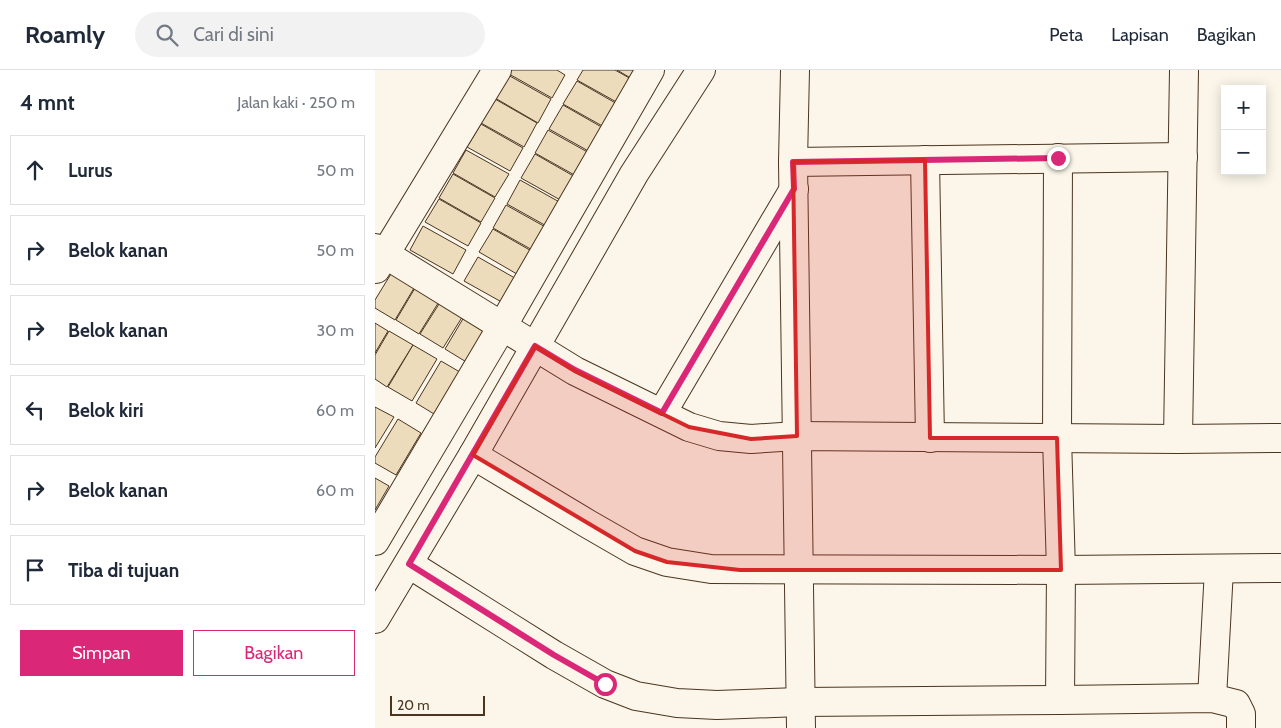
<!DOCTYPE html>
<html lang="id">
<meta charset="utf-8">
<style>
:root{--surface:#fff;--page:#f2f2f3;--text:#1f2937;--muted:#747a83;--line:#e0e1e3;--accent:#db2777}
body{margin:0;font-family:Cabin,sans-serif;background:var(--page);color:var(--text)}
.controls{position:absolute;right:15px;top:15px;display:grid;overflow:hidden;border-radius:0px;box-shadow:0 2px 12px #0003}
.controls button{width:45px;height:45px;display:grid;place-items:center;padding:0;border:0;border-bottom:1px solid var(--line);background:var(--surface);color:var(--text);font:25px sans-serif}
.scale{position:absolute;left:15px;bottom:12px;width:95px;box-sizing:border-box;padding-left:5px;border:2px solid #4a3520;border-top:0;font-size:14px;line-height:18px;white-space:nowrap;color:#4a3520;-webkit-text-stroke:4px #fbf6e9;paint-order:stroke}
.stop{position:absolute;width:15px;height:15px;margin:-11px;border:4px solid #db2777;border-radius:50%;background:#fff}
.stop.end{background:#db2777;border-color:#fff;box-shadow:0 1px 5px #0008}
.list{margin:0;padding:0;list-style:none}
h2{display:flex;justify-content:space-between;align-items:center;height:65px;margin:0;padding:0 20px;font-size:21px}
h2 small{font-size:16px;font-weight:400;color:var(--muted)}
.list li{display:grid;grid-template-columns:32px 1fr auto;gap:15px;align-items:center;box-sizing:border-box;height:70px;margin:0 10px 10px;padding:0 10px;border:1px solid var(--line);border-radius:0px}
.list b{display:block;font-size:19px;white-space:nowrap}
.list em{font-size:16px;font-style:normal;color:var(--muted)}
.actions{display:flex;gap:10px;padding:15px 20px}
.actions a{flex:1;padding:11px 0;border:1px solid var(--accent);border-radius:0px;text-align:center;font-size:18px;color:var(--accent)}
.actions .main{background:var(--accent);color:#fff}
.icon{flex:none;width:28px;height:28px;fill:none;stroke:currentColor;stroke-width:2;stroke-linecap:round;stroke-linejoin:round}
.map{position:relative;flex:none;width:906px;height:658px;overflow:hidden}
header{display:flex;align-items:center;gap:30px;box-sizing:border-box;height:70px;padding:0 25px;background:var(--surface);border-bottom:1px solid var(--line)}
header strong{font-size:24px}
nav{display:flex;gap:28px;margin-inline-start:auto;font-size:18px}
.search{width:350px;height:45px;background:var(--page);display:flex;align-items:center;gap:12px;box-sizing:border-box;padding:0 18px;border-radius:28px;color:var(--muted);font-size:19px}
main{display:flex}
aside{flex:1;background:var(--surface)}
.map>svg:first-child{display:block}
</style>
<header>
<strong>Roamly</strong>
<div class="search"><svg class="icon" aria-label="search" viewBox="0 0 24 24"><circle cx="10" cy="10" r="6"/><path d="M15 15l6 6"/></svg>Cari di sini</div>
<nav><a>Peta</a><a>Lapisan</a><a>Bagikan</a></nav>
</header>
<main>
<aside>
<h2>4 mnt<small>Jalan kaki · 250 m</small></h2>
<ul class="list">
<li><svg class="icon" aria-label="ahead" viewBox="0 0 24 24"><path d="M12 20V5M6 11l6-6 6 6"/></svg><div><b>Lurus</b></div><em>50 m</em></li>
<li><svg class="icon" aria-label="right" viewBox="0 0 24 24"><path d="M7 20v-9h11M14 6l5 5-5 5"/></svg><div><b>Belok kanan</b></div><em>50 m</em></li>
<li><svg class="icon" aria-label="right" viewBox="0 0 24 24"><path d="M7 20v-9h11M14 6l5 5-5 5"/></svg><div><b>Belok kanan</b></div><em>30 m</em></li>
<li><svg class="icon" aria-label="left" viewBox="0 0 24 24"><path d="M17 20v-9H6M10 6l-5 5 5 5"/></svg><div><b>Belok kiri</b></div><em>60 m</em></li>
<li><svg class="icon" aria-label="right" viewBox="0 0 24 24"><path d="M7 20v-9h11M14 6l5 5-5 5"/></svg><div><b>Belok kanan</b></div><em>60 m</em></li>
<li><svg class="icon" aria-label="arrive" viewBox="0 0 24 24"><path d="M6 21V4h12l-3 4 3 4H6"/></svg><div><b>Tiba di tujuan</b></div></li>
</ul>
<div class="actions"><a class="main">Simpan</a><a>Bagikan</a></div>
</aside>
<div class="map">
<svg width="906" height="658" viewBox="0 0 906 658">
<rect width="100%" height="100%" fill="#fbf6e9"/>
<g fill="#ecdcbc" stroke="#4a3520">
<path d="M136 0H182L190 5 177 28 134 4Z"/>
<path d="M208 0H240L258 10 245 34 202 10Z"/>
<path d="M242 0H264L259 10Z"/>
<path d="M133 5 176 29 163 53 120 28Z"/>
<path d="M202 11 244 35 231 58 188 34Z"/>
<path d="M120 29 162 53 149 77 106 53Z"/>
<path d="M188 35 230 59 217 83 174 59Z"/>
<path d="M106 54 148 78 135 101 92 77Z"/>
<path d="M173 60 216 84 203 107 160 83Z"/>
<path d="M91 80 134 104 120 127 78 103Z"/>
<path d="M160 84 202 108 189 132 146 108Z"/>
<path d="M78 104 120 128 106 152 64 128Z"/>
<path d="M145 110 188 134 175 158 132 134Z"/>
<path d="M64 129 106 153 93 176 50 152Z"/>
<path d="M131 135 174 159 161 182 118 158Z"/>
<path d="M48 156 91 180 78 204 35 180Z"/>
<path d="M118 159 160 183 147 207 104 182Z"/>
<path d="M103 187 145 211 132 235 89 211Z"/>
<path d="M22 194 45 208 20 250 0 238V230Z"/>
<path d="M46 208 70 222 44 264 21 250Z"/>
<path d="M71 223 94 236 68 278 45 264Z"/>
<path d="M95 237 119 251 93 293 70 279Z"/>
<path d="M0 253 13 261 0 283Z"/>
<path d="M14 261 38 275 12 317 0 309V285Z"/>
<path d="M38 275 62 289 37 331 13 317Z"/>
<path d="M66 291 90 305 64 347 41 333Z"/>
<path d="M0 337 19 347 0 378Z"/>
<path d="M23 349 46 363 21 405 0 393V387Z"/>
<path d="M0 408 14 416 0 440Z"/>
</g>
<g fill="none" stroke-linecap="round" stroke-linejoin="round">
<g stroke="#4a3520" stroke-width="30">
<g id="street">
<path d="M420 0 418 92 426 658"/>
<path d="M683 88 682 368 686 500 685 630 837 628 861 634 866 644V658"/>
<path d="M550 90 555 368"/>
<path d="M418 92 808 87"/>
<path d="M0 178 200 301 314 357 344 366 376 369 422 366 803 369 906 368"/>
<path d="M1 199 122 0"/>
<path d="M287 343 419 119"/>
<path d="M803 369 809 0"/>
<path d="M98 385 213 454 260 481 292 492 336 499 686 500 906 498"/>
<path d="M0 471 128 255 275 0"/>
<path d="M34 494 179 585 230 614 261 626 302 633 342 635 425 632 685 630"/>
<path d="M0 549 98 385 259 104 326 0"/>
<path d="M837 628 844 499"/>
</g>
</g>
<use href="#street" stroke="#fbf6e9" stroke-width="28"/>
</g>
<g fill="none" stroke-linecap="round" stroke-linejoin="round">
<path stroke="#db2777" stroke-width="6" d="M230 614 179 585 34 494 160 276 200 300 287 343 419 119 418 92 683 88"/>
</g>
<path fill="#d62828" fill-opacity="0.2" stroke="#d62828" stroke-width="4" stroke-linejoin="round" d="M550 90 555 368H682L686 500H365L292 492 260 481 98 385 160 276 200 301 314 357 376 369 422 366 418 92Z"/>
</svg>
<div class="controls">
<button>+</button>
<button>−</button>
</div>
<div class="scale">20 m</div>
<div class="stop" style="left:230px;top:614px"></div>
<div class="stop end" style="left:683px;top:88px"></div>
</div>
</main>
